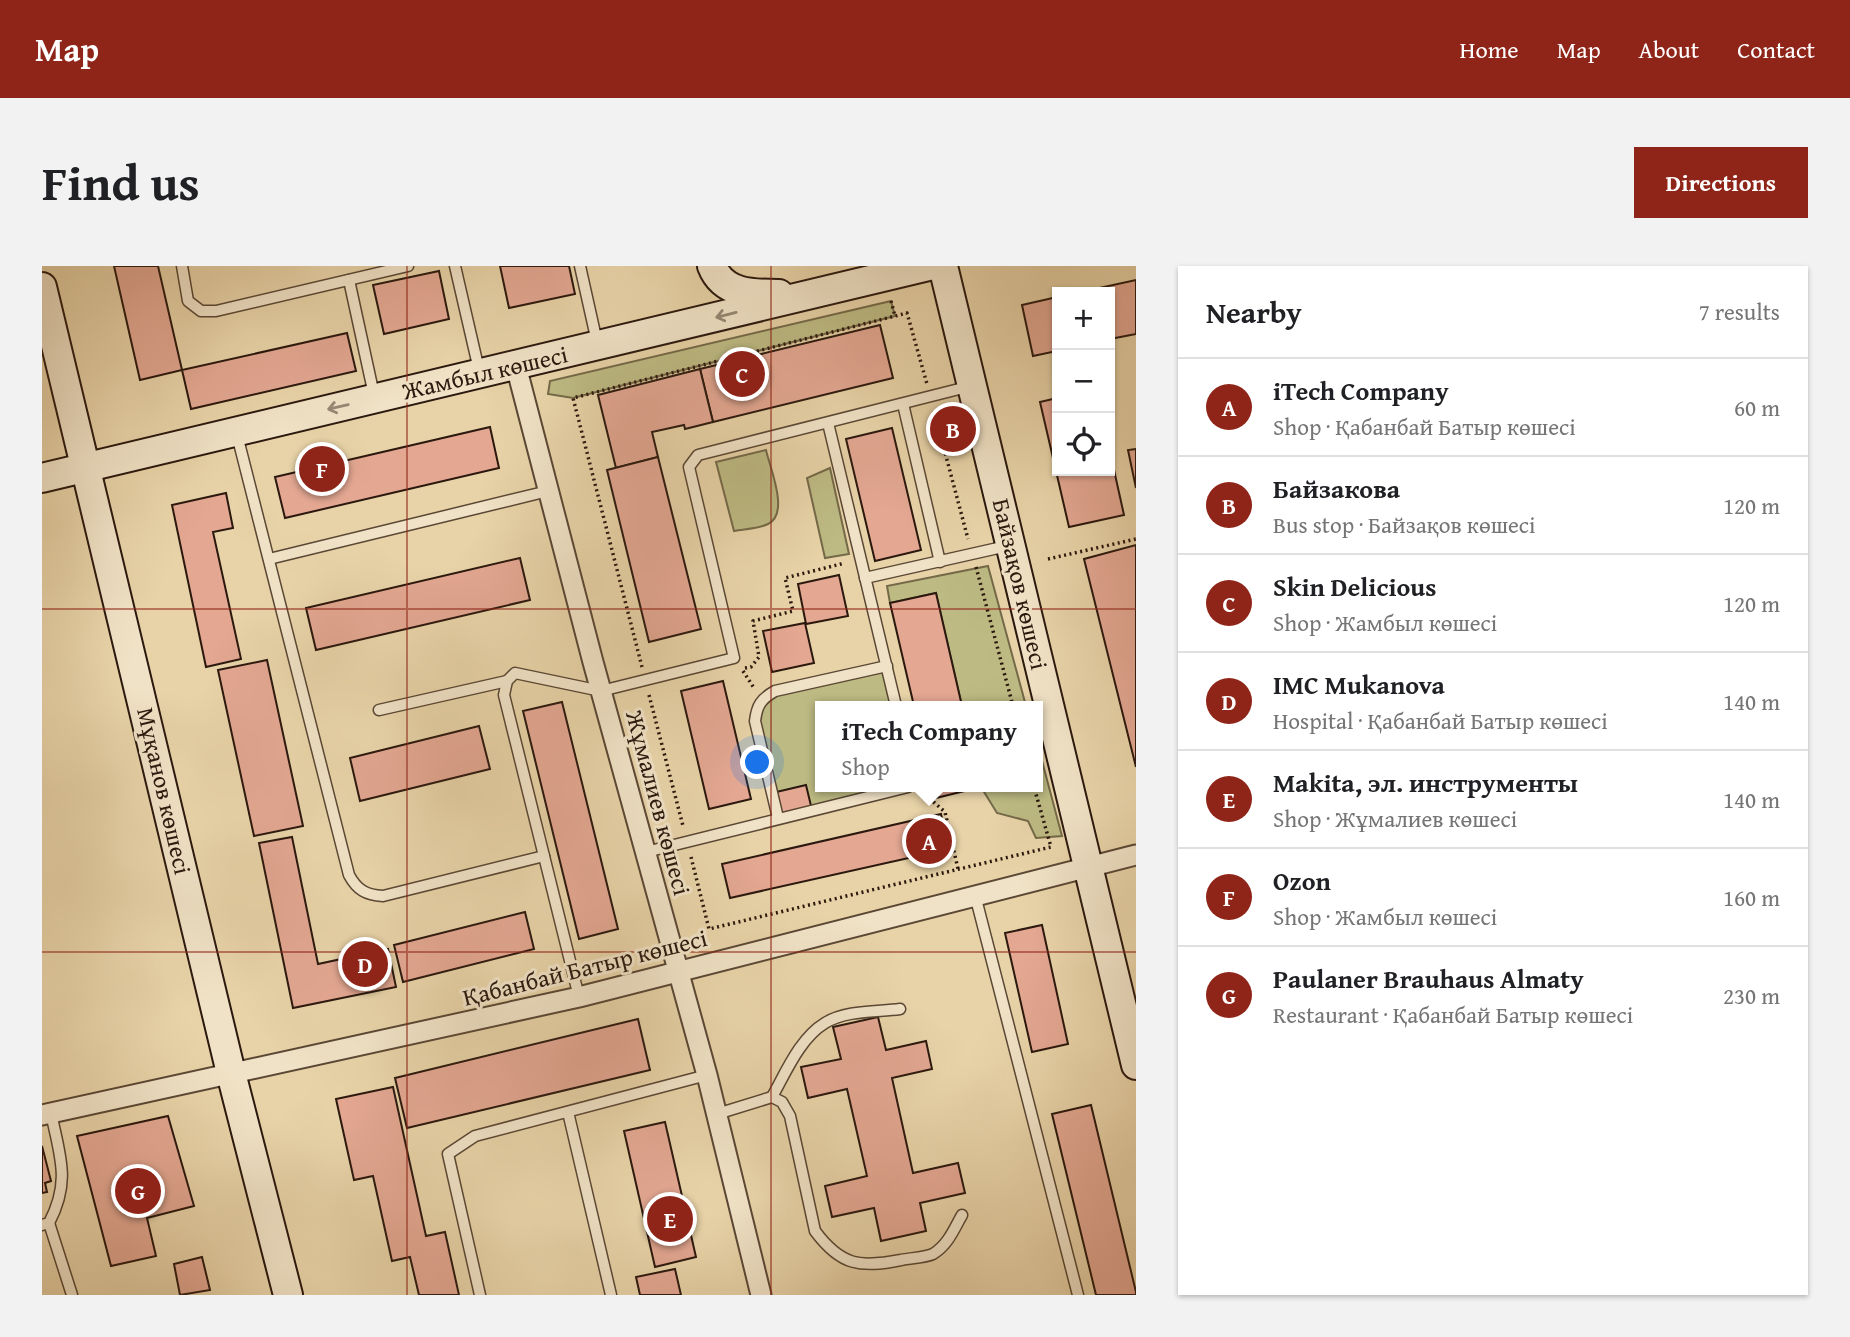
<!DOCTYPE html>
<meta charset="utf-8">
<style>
:root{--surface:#fff;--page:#f2f2f2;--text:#202124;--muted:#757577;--line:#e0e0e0;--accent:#8f2418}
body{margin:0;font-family:"Gentium Book Plus",serif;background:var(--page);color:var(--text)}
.controls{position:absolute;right:21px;top:21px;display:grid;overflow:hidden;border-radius:0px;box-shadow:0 2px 5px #0004}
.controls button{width:63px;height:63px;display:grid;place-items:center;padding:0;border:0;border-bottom:2px solid var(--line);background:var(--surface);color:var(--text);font:35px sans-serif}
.you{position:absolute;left:716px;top:497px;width:24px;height:24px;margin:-18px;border:5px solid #fff;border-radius:50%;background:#1a73e8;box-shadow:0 0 0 10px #1a73e833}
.badge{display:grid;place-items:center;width:46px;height:46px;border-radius:50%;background:var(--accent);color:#fff;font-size:23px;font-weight:700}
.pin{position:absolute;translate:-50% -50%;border:4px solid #fff;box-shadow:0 2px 7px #0006}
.popup{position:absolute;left:773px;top:435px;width:228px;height:91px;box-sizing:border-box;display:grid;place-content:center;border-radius:0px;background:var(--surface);filter:drop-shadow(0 2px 5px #0005);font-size:23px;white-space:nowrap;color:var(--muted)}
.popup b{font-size:26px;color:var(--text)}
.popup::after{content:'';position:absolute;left:50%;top:100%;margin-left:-14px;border:14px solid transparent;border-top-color:var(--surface)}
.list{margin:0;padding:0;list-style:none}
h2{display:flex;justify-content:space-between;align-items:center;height:91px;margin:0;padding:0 28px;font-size:30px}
h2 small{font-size:23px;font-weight:400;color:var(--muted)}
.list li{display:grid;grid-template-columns:46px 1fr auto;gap:21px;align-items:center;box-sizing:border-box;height:98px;padding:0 28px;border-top:2px solid var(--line)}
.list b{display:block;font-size:26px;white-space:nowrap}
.list p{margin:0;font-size:23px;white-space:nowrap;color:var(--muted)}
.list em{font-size:23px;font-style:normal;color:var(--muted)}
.icon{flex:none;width:38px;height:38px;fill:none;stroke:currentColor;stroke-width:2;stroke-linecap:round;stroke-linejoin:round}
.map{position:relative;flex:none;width:1094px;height:1029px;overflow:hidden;border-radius:0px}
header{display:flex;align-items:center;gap:42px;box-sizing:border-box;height:98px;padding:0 35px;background:var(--accent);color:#fff}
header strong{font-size:33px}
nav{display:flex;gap:38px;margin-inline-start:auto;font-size:24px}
.intro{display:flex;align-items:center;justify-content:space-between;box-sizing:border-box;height:168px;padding:0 42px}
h1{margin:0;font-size:49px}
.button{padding:18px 32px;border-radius:0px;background:var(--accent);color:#fff;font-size:24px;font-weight:700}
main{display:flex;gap:42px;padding:0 42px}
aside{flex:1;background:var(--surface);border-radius:0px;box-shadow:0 2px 5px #0004}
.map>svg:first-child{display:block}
</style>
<header>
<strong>Map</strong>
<nav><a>Home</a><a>Map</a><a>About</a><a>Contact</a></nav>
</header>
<div class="intro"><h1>Find us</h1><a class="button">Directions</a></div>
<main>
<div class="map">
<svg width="1094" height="1029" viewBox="0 0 1094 1029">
<rect width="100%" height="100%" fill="#e8d3a8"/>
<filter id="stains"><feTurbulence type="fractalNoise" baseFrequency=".00286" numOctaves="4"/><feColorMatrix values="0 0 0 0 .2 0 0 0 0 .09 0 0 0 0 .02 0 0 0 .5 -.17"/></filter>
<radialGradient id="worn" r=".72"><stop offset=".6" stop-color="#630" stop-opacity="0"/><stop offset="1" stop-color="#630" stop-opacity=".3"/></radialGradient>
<g fill="#bdba83" stroke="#746948" stroke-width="2">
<path d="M849 35 853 50 531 132 506 128 508 115Z"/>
<path d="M724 184C728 202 748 248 726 258 716 263 702 263 692 265L674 196Z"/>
<path d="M788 202 807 288 783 292 765 212Z"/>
<path d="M946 300 984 440H920L894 327 848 337 845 320Z"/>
<path d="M845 400 854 440H778V521H866L736 552 714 444 720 433Z"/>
<path d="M996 480 1020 570 994 572 986 555 955 547 939 521H996Z"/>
</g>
<g fill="#e3a792" stroke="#2b180e" stroke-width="2">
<path d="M72 0H116L140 104 98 114Z"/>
<path d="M458 0H527L533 28 467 42Z"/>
<path d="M397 5 407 53 342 68 331 19Z"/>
<path d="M1094 14V68L1068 73V26H1039Z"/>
<path d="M1015 31V85L991 90 980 39Z"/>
<path d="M838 59 851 112 671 156 658 103Z"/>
<path d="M305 67 314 105 149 143 140 104Z"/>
<path d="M658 103 671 156 643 163 642 159 610 166 616 191 574 202 556 129Z"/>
<path d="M1015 132V205H1068V186L1082 249 1027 261 998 136Z"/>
<path d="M448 161 457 202 243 252 233 211Z"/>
<path d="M850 162 879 284 833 295 804 173Z"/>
<path d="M1094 183V222L1086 184Z"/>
<path d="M616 191 659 363 607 376 565 204Z"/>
<path d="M184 227 191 262 171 266 199 393 164 401 130 239Z"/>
<path d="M1094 279V501L1042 293Z"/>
<path d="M478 292 488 334 274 384 264 342Z"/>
<path d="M797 309 806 350 764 358 756 318Z"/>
<path d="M894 327 920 440H872L848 337Z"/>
<path d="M763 357 772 397 730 406 721 365Z"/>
<path d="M225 394 261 560 212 570 176 404Z"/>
<path d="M681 415 709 533 667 543 639 425Z"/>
<path d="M520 436 576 663 537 673 481 445Z"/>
<path d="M437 460 448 503 318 535 308 492Z"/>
<path d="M764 519 770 544 736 552 730 527Z"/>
<path d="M892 521H939L894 532Z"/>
<path d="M899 548 907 583 688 632 680 598Z"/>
<path d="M250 571 276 698 346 683 354 721 251 742 217 577Z"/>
<path d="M483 646 492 683 361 716 352 679Z"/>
<path d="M1000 659 1026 778 990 786 963 667Z"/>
<path d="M836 751 844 784 884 775 890 803 850 812 871 907 916 897 923 927 878 937 884 965 839 975 832 942 790 951 783 920 825 910 805 823 766 832 759 801 799 793 791 761Z"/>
<path d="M596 753 608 804 365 862 353 812Z"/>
<path d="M351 821 384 970 403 966 417 1029H377L368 991 350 995 331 910 312 914 294 833Z"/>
<path d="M1049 839 1094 1026V1029H1054L1010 848Z"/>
<path d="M126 850 152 940 105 952 114 990 69 1000 35 870Z"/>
<path d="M623 856 654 991 613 1001 582 865Z"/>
<path d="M0 880 9 915 3 917 5 926 0 927Z"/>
<path d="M160 991 168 1024 138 1029 132 998Z"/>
<path d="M633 1003 639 1029H598L594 1011Z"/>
</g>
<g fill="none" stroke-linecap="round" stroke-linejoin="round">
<g stroke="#5a4734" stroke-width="13">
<g id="lane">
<path d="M140 0 146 35 159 45H174L366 0"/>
<path d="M413 0 437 104"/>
<path d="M538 0 555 76"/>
<path d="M307 14 332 129"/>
<path d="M861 138 898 296"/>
<path d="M786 157 854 440"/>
<path d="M195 169 307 609C315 624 324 629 341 630L502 590"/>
<path d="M227 293 506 225"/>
<path d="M823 312 965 280"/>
<path d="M337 444 465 415"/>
<path d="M736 552 713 455C715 439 719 433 733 425L845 400"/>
<path d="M604 586 866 521"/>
<path d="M933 629 1036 1029"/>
<path d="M537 731 462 429 465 415 473 407 559 425 692 392 647 201 656 189 929 120"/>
<path d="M730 831C744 806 758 772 783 757 804 744 835 746 858 743"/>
<path d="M526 846 569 1029"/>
<path d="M675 848 730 831 740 836 748 850 773 965C799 1000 818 1002 859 994 868 992 882 992 891 988 906 979 912 963 920 949"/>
<path d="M7 957 30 1029"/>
<path d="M0 959 7 957C29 915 18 891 9 847"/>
<path d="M438 1029 406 888 433 870 665 809"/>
</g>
</g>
<g stroke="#5a4734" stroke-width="23">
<g id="street">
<path d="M474 100 551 396 665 809 719 1029"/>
<path d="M0 849 537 731 1094 589"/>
</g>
</g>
<g stroke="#2b180e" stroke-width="32">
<g id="secondary">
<path d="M670 0C681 28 710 28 737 28"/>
<path d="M901 0 1094 799"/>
<path d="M0 21 189 807 246 1029"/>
<path d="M0 212 887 0"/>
</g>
</g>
<g stroke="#2b180e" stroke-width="3.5" stroke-dasharray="2 3.5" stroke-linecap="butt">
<path d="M849 35 853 50"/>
<path d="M892 145 926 273"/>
<path d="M1006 293 1094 273"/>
<path d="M934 301 971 440"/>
<path d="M600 401 531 132 865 47 885 118"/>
<path d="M703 402 709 401 717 391 711 355 751 345 743 312 803 297"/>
<path d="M701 405 712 422"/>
<path d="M607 429 641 560"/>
<path d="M879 525 903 546 916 603"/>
<path d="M649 591 667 663 1009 581 992 521"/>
</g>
<use href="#lane" stroke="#f0e2c6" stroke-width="10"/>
<use href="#street" stroke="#f0e2c6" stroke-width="19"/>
<use href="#secondary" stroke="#f0e2c6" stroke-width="28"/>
</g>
<defs><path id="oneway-shaft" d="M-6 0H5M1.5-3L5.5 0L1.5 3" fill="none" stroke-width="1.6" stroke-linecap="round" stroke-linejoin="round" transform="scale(1.75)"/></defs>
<g stroke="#978773">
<use href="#oneway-shaft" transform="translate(684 49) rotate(166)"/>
<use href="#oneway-shaft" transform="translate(296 141) rotate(167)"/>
</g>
<path fill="none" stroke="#8f2418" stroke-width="2" stroke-opacity="0.55" d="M365 0V1029M729 0V1029M0 343H1094M0 686H1094"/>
<g text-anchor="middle" stroke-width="6" stroke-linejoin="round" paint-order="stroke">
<g font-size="24" fill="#2b180e" stroke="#f0e2c6">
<text transform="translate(443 107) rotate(-13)" y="8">Жамбыл көшесі</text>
<text transform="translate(978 318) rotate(77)" y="8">Байзақов көшесі</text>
<text transform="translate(122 525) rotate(77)" y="8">Мұқанов көшесі</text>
<text transform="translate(616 537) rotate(75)" y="8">Жұмалиев көшесі</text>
<text transform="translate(543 702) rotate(-14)" y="8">Қабанбай Батыр көшесі</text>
</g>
</g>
<rect width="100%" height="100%" filter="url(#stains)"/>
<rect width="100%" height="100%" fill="url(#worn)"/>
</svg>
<div class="controls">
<button>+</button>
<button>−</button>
<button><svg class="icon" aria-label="locate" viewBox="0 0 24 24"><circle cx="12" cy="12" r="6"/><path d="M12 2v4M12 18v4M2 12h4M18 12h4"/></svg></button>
</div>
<div class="you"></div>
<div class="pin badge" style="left:887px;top:575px">A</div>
<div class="popup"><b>iTech Company</b>Shop</div>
<div class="pin badge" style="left:911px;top:163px">B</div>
<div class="pin badge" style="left:700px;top:108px">C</div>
<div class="pin badge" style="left:323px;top:698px">D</div>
<div class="pin badge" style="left:628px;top:953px">E</div>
<div class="pin badge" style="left:280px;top:203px">F</div>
<div class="pin badge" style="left:96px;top:925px">G</div>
</div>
<aside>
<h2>Nearby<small>7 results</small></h2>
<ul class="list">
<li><span class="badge">A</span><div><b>iTech Company</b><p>Shop · Қабанбай Батыр көшесі</p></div><em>60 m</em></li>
<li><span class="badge">B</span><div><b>Байзакова</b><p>Bus stop · Байзақов көшесі</p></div><em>120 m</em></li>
<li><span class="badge">C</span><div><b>Skin Delicious</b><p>Shop · Жамбыл көшесі</p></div><em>120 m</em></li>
<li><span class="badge">D</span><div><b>IMC Mukanova</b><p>Hospital · Қабанбай Батыр көшесі</p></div><em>140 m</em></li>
<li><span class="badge">E</span><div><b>Makita, эл. инструменты</b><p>Shop · Жұмалиев көшесі</p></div><em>140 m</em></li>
<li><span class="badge">F</span><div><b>Ozon</b><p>Shop · Жамбыл көшесі</p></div><em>160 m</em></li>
<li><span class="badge">G</span><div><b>Paulaner Brauhaus Almaty</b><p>Restaurant · Қабанбай Батыр көшесі</p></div><em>230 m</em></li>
</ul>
</aside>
</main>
